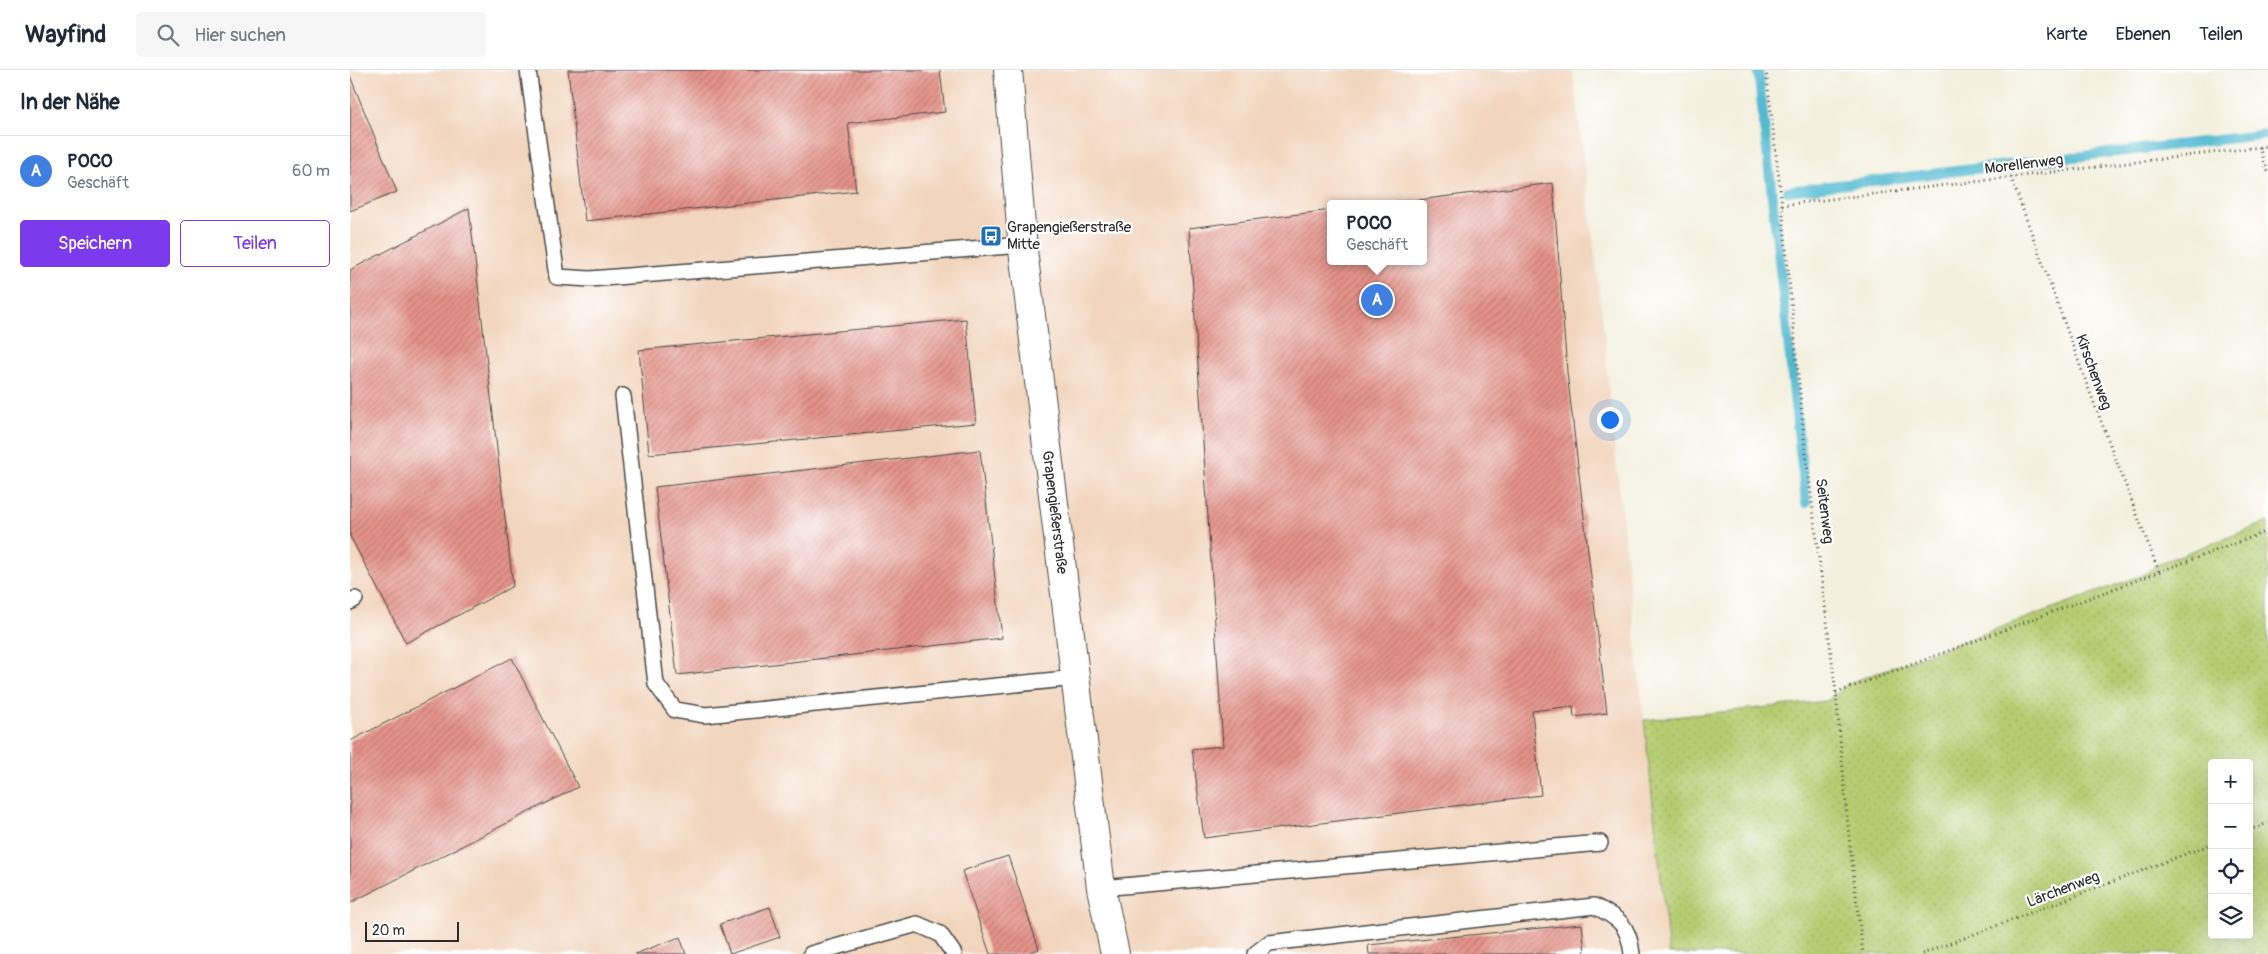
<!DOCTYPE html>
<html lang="de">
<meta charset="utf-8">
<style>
:root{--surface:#fff;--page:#f6f6f7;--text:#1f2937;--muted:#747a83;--line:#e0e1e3;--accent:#7c3aed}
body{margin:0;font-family:Pangolin,sans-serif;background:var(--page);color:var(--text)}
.controls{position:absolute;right:15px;bottom:15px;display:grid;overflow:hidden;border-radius:5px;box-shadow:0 5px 20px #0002}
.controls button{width:45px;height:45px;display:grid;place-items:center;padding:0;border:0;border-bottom:1px solid var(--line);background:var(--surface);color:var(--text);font:25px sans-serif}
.scale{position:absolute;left:15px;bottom:12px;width:94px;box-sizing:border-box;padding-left:5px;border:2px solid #2b2b2b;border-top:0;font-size:14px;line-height:18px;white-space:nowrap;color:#2b2b2b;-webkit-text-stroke:4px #fff;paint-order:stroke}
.you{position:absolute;left:1259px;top:349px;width:18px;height:18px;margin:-12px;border:4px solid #fff;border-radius:50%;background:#1a73e8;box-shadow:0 0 0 8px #1a73e833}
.badge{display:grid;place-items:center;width:32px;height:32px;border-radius:50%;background:var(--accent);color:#fff;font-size:16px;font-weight:700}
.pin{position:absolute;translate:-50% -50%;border:2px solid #fff;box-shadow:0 1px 5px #0006}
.popup{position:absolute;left:977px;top:130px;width:100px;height:65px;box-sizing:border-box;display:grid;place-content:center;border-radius:5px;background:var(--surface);filter:drop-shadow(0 1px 4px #0005);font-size:16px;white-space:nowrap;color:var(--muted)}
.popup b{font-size:19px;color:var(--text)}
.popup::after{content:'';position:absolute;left:50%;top:100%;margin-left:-10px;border:10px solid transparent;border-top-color:var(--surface)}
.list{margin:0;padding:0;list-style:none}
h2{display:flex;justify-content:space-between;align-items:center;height:65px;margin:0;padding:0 20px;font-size:21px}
h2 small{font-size:16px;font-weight:400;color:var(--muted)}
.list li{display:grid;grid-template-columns:32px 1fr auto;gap:15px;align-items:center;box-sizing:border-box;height:70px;padding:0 20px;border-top:1px solid var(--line)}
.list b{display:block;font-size:19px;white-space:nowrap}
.list p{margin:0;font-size:16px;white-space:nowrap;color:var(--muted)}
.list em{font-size:16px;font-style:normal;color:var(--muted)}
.actions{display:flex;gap:10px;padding:15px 20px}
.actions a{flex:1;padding:11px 0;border:1px solid var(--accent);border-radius:5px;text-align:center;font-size:18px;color:var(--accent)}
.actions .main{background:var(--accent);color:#fff}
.icon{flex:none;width:28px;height:28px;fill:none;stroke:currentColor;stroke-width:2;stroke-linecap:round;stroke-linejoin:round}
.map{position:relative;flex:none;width:1918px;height:884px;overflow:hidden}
header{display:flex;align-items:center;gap:30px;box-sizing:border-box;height:70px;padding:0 25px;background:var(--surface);border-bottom:1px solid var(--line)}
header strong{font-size:24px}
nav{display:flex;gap:28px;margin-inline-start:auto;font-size:18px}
.search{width:350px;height:45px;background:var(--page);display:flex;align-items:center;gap:12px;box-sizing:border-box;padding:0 18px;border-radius:5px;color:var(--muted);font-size:19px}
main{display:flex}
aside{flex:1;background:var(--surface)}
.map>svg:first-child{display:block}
</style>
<header>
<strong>Wayfind</strong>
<div class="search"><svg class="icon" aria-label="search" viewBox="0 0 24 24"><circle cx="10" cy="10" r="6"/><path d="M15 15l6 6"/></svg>Hier suchen</div>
<nav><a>Karte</a><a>Ebenen</a><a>Teilen</a></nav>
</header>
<main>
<aside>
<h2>In der Nähe<small></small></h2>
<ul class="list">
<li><span class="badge" style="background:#3f7fe0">A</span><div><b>POCO</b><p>Geschäft</p></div><em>60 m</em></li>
</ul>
<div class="actions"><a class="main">Speichern</a><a>Teilen</a></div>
</aside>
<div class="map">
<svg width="1918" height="884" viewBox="0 0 1918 884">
<defs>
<pattern id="garden-dots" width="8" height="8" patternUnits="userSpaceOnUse" patternTransform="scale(1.25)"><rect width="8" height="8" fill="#b5cd72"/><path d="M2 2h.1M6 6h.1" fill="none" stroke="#9cb063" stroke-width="1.8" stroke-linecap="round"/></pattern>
<pattern id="building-hatch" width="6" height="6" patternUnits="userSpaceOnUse" patternTransform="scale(1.25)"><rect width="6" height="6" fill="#e59389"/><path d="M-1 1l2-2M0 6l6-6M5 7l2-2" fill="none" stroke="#ba7870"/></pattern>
</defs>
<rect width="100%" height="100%" fill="#fff"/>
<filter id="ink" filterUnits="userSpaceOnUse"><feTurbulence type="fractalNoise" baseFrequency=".02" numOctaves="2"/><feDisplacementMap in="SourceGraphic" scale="10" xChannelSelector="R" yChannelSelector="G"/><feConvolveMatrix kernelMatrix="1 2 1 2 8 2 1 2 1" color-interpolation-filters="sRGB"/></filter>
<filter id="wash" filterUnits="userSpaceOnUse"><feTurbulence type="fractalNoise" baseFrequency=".0096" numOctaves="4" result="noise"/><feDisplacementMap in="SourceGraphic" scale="20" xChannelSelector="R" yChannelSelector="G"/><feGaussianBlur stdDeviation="1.12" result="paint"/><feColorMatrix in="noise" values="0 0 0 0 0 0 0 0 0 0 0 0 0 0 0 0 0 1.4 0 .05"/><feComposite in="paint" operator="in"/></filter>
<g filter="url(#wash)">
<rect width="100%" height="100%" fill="#f3f0de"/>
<path fill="#f2d5bd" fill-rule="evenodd" d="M0 0H1223L1255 271 1258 316 1319 884H0ZM981 134H1073V191H981Z"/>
<path fill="url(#garden-dots)" stroke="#707c4e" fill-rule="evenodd" d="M1918 452V884H1319L1294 650 1477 631 1499 613 1793 505 1810 493ZM1862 693H1899V865H1862Z"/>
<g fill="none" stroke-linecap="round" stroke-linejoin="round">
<g stroke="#53bad1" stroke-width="10">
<path d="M1408 0 1456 433"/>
<path d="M1438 121 1918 64"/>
</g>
</g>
<g id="blocks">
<g fill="url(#building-hatch)">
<path d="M218 0H590L595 42 498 53 506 121 235 151Z"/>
<path d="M0 6 47 122 0 141Z"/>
<path d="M1203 113 1217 302 1257 643 1224 647 1223 636 1182 641 1191 725 854 768 842 679 873 676 839 158 981 140V191H1073V134L1044 133Z"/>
<path d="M119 138 163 516 56 573 0 466V200Z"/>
<path d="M616 249 626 353 299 384 289 280Z"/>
<path d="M630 380 652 568 327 605 305 417Z"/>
<path d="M162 588 228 717 0 833V671Z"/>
<path d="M658 786 689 879 675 884H640L612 801Z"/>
<path d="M420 837 430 867 380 884 370 854Z"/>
<path d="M1232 854 1235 884H1019L1018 875Z"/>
<path d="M330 867 336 884H285Z"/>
</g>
</g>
</g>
<g filter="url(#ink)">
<use href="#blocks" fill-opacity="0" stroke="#494946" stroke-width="1"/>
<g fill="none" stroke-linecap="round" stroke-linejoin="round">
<g stroke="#494946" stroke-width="18">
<g id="lane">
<path d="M178 0 207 207 240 209 672 175"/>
<path d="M273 326 306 614 325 640 355 645 726 608"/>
<path d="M0 532 5 529"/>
<path d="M751 818 1250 773"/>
<path d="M461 884 567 854 590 864 604 884"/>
<path d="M905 884 919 873 1244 836C1269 848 1279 855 1282 884"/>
</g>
</g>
<g stroke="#494946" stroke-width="30">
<g id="street">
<path id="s1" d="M658 0 673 180 751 818 765 884"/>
</g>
</g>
<g stroke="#494946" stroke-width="3" stroke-dasharray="1 4" stroke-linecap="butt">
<path d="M1416 0 1432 135 1455 377 1486 623 1499 767 1513 884"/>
<path d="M1909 77 1918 102"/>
<path d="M1661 107 1739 320 1809 502"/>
<path d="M1432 135 1918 76"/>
<path d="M1486 623 1918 461"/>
<path d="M1899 760 1918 753"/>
<path d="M1572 884 1862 774"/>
</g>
<use href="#lane" stroke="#fff" stroke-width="15"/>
<use href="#street" stroke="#fff" stroke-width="28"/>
</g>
</g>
<defs>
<g id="bus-square" transform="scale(1.125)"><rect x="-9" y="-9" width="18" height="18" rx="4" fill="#1f6fb2" stroke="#fff"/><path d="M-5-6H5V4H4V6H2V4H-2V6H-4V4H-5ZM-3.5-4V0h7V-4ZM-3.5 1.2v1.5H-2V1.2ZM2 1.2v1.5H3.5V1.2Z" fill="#fff"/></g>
</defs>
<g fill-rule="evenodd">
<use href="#bus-square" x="641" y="166"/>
</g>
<g text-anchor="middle" stroke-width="4.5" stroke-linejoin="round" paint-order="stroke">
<g font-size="15" fill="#2b2b2b" stroke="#fff">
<text transform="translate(1674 94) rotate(-7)" y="5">Morellenweg</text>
<text transform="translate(1744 302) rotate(70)" y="5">Kirschenweg</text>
<text transform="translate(1475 441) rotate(83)" y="5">Seitenweg</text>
<text dy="5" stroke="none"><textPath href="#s1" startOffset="445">Grapengießerstraße</textPath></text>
<text transform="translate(1713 819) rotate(-21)" y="5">Lärchenweg</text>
</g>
<g font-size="15" fill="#2b2b2b" stroke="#fff" text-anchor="start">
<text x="657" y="162">Grapengießerstraße<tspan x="657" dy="17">Mitte</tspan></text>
</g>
</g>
</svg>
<div class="controls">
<button>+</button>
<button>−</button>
<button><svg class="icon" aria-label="locate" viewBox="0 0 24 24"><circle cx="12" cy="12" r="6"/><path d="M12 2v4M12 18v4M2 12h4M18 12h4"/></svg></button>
<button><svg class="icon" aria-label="layers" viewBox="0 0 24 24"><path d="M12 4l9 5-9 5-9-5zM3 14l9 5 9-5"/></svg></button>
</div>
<div class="scale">20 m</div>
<div class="you"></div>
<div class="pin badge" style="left:1027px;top:230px;background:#3f7fe0">A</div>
<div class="popup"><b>POCO</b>Geschäft</div>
</div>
</main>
